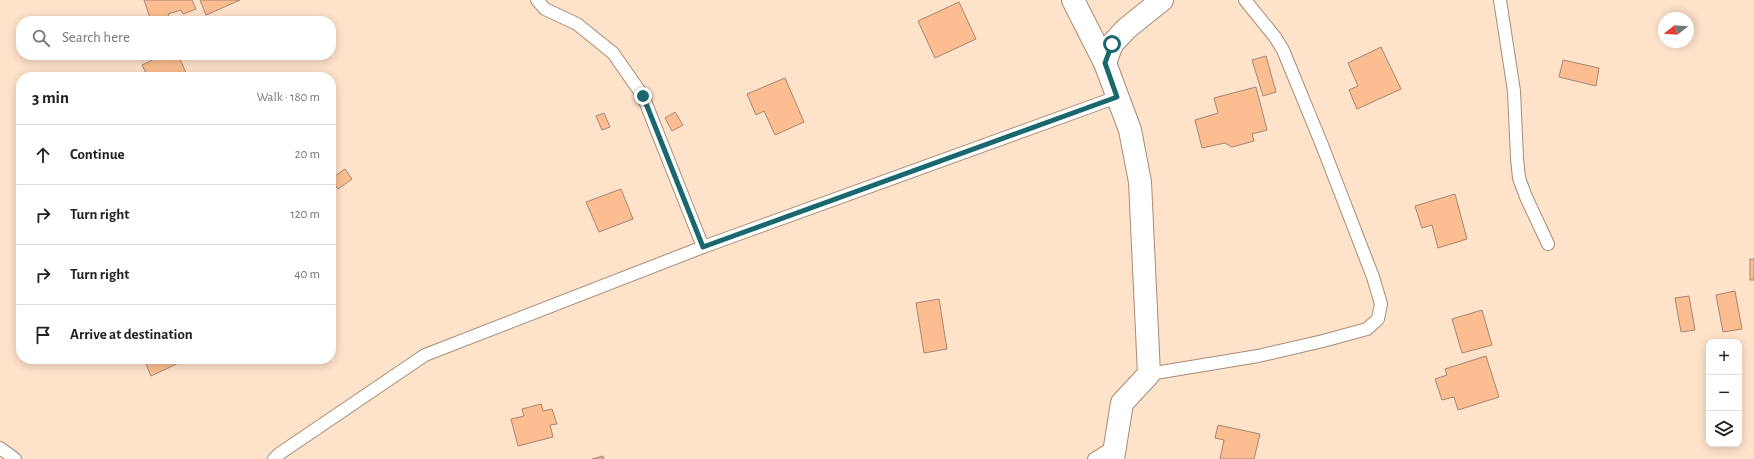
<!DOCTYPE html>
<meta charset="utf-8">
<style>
:root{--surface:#fff;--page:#f2f2f2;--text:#222;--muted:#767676;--line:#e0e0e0}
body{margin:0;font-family:"Alegreya Sans",sans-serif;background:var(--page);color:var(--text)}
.controls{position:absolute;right:12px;bottom:12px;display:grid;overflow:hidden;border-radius:8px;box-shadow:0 2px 10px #0003}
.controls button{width:36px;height:36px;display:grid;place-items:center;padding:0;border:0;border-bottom:1px solid var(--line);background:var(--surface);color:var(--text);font:20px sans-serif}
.compass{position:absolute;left:1658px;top:12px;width:36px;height:36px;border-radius:50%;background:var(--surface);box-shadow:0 2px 10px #0003;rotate:253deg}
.stop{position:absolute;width:12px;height:12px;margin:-9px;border:3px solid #1a686d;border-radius:50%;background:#fff}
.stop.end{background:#1a686d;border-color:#fff;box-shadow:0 1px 4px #0008}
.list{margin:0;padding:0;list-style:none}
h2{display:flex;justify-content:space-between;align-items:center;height:52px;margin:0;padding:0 16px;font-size:17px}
h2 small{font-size:13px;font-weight:400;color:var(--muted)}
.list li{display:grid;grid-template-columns:26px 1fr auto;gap:12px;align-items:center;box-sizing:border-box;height:60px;padding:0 16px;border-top:1px solid var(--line)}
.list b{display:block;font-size:15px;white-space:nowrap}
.list em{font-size:13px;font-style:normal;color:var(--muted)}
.icon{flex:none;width:22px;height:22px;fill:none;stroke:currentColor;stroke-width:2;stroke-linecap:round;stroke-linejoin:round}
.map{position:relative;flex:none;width:1754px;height:459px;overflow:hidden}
.search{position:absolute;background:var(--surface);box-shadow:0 2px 10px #0003;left:16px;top:16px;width:320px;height:44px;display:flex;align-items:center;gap:10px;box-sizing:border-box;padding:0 14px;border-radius:16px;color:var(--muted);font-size:15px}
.panel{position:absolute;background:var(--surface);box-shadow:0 2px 10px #0003;left:16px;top:72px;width:320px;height:292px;border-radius:16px}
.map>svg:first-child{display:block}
</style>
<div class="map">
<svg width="1754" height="459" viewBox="0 0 1754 459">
<rect width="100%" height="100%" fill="#fee2ca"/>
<g fill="#fcbd90" stroke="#a38774">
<path d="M144 0H192L196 9 183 14 181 10 168 14 170 19 163 21H151Z"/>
<path d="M200 0H240L206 15Z"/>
<path d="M959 2 976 39 935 58 918 21Z"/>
<path d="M1381 47 1401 89 1357 109 1349 90 1358 86 1348 63Z"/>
<path d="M163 55H178L188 77H148L142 65Z"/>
<path d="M1266 56 1276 92 1263 96 1252 60Z"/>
<path d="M1563 60 1599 68 1596 86 1559 77Z"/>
<path d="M785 78 804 122 775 135 764 111 756 115 747 94Z"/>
<path d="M1256 87 1267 130 1252 134 1254 141 1232 147 1225 143 1202 148 1195 120 1218 113 1214 98Z"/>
<path d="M675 112 683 125 672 131 665 118Z"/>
<path d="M604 113 610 127 602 130 596 116Z"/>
<path d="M345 169 352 179 338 189 331 179Z"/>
<path d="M621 189 633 219 599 232 586 202Z"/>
<path d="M1455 194 1467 239 1438 248 1432 225 1422 228 1415 206Z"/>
<rect x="1750" y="259" width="4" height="21"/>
<path d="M1735 291 1742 329 1723 332 1716 295Z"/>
<path d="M1689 296 1695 330 1681 332 1675 298Z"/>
<path d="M939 299 947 349 924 353 916 303Z"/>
<path d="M1482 310 1492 345 1462 353 1452 319Z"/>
<path d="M1486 356 1499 397 1458 410 1454 397 1442 400 1435 379 1447 375 1445 369Z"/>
<path d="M144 359H187L151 376Z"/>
<path d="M541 404 543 411 552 409 557 424 550 425 553 437 518 446 511 419 524 416 522 409Z"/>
<path d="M1218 425 1260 434 1254 459H1220L1224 440 1215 438Z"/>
<path d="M603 456 604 459H592Z"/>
</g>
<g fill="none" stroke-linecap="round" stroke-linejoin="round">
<g stroke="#a68c76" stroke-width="14">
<g id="service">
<path d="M537 0 545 9 577 24 613 53 643 96 703 247"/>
<path d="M1500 0 1514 91 1517 158 1519 178 1526 197 1548 244"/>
<path d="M1149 374 1258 356 1323 341 1367 329 1378 319 1381 304 1373 277 1322 145 1283 50 1275 37 1245 0"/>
<path d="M0 448 15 459"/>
<path d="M274 459 279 454 425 355 703 247 1117 97"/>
<path d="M1094 459 1115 446"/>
</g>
</g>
<g stroke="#a68c76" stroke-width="24">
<g id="minor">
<path d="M1073 0 1105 63"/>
<path d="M1113 459 1122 403 1149 374 1140 182 1130 130 1105 63 1112 44 1126 29 1162 0"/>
</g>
</g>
<use href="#service" stroke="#fff" stroke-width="12"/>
<use href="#minor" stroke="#fff" stroke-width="22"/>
</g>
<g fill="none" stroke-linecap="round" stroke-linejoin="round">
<path stroke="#1a686d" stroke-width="5" d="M643 96 703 247 1117 97 1105 63 1112 44"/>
</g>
</svg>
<div class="controls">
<button>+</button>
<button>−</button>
<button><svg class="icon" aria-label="layers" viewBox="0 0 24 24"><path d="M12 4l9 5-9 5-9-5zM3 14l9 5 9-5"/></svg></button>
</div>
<svg class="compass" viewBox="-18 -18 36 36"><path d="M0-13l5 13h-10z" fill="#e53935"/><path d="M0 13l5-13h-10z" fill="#767676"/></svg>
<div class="stop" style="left:1112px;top:44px"></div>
<div class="stop end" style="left:643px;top:96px"></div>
<div class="search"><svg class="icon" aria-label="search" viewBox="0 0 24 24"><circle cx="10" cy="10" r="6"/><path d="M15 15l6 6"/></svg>Search here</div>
<section class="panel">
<h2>3 min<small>Walk · 180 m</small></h2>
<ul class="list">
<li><svg class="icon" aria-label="ahead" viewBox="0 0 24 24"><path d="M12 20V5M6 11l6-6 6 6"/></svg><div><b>Continue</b></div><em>20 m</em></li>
<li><svg class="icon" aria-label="right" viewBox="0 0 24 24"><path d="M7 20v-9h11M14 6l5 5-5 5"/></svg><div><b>Turn right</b></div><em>120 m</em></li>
<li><svg class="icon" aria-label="right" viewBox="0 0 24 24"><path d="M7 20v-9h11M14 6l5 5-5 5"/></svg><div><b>Turn right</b></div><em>40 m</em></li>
<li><svg class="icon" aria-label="arrive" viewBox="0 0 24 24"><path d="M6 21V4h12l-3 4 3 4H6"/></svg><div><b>Arrive at destination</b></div></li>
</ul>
</section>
</div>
